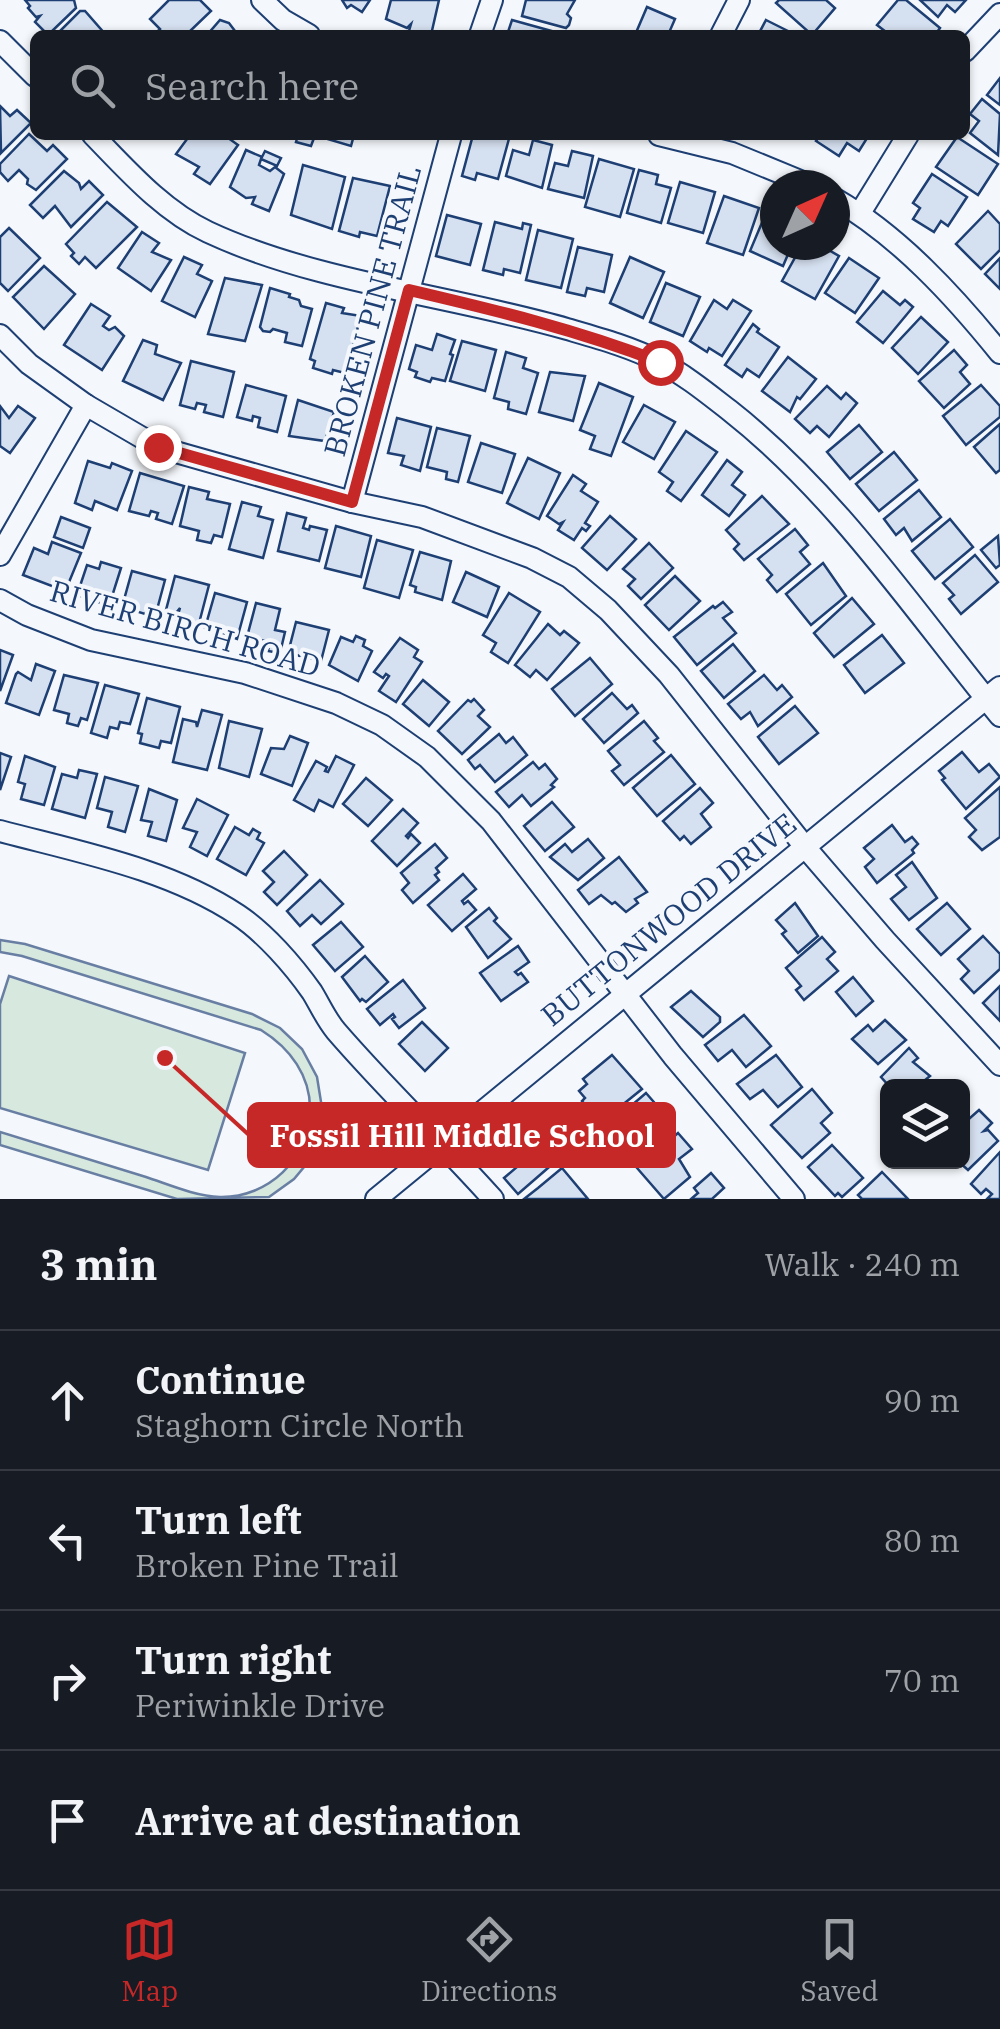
<!DOCTYPE html>
<meta charset="utf-8">
<style>
:root{--surface:#171b24;--page:#242831;--text:#f1f3f6;--muted:#9ea1a6;--line:#363941;--accent:#c62828}
body{margin:0;font-family:"IBM Plex Serif",serif;background:var(--page);color:var(--text)}
.controls{position:absolute;right:30px;bottom:30px;display:grid;overflow:hidden;border-radius:15px;box-shadow:0 2px 8px #0004}
.controls button{width:90px;height:90px;display:grid;place-items:center;padding:0;border:0;border-bottom:2px solid var(--line);background:var(--surface);color:var(--text);font:50px sans-serif}
.compass{position:absolute;left:760px;top:170px;width:90px;height:90px;border-radius:50%;background:var(--surface);box-shadow:0 2px 8px #0004;rotate:45deg}
.stop{position:absolute;width:30px;height:30px;margin:-22px;border:8px solid #c62828;border-radius:50%;background:#fff}
.stop.end{background:#c62828;border-color:#fff;box-shadow:0 2px 10px #0008}
.list{margin:0;padding:0;list-style:none}
h2{display:flex;justify-content:space-between;align-items:center;height:130px;margin:0;padding:0 40px;font-size:42px}
h2 small{font-size:32px;font-weight:400;color:var(--muted)}
.list li{display:grid;grid-template-columns:65px 1fr auto;gap:30px;align-items:center;box-sizing:border-box;height:140px;padding:0 40px;border-top:2px solid var(--line)}
.list b{display:block;font-size:38px;white-space:nowrap}
.list p{margin:0;font-size:32px;white-space:nowrap;color:var(--muted)}
.list em{font-size:32px;font-style:normal;color:var(--muted)}
.icon{flex:none;width:55px;height:55px;fill:none;stroke:currentColor;stroke-width:2;stroke-linecap:round;stroke-linejoin:round}
.map{position:relative;flex:none;width:1000px;height:1199px;overflow:hidden}
.search{position:absolute;background:var(--surface);box-shadow:0 2px 8px #0004;left:30px;right:30px;top:30px;height:110px;display:flex;align-items:center;gap:25px;box-sizing:border-box;padding:0 35px;border-radius:15px;color:var(--muted);font-size:38px}
.sheet{height:690px;background:var(--surface)}
nav{display:flex;justify-content:space-around;align-items:center;box-sizing:border-box;height:140px;border-top:2px solid var(--line);background:var(--surface);font-size:28px;color:var(--muted)}
nav a{display:grid;justify-items:center;gap:5px}
nav .on{color:var(--accent)}
.map>svg:first-child{display:block}
</style>
<div class="map">
<svg width="1000" height="1199" viewBox="0 0 1000 1199">
<rect width="100%" height="100%" fill="#f4f7fb"/>
<g fill="#d7e8df" stroke="#687fa3" stroke-width="2.5">
<path d="M0 940 25 944 252 1014 280 1028 302 1049 317 1077 322 1108 318 1139 304 1167 294 1179 269 1197 177 1199 0 1145V1132C49 1147 98 1162 146 1177 170 1185 195 1196 220 1197 268 1198 309 1159 310 1111 311 1076 290 1048 261 1030L22 956 0 952Z"/>
<path d="M9 976 245 1053 208 1170 0 1108V1004Z"/>
</g>
<g fill="#d5e0f0" stroke="#1d3f73" stroke-width="2.5">
<path d="M25 0H74L76 8 48 35 35 22 40 16 36 17 28 8 30 6Z"/>
<path d="M169 0H200L211 11 186 35H154L160 29 150 19Z"/>
<path d="M342 0H370L362 12 351 5 347 8Z"/>
<path d="M391 0H439L431 35 409 31 411 24 407 28 386 19Z"/>
<path d="M526 0H575L567 14 571 18 569 25 566 28 522 16Z"/>
<path d="M779 0H826L835 8 812 35 776 3Z"/>
<path d="M898 0H906L940 28 935 35H890L877 25Z"/>
<path d="M920 0H966L955 12 947 5 938 17Z"/>
<path d="M647 7 675 19 668 35H635Z"/>
<path d="M80 11H85L106 35H56Z"/>
<path d="M220 20 229 23 238 35H207Z"/>
<path d="M512 20 566 35H507Z"/>
<path d="M766 20 796 35H758Z"/>
<path d="M1000 78V105L987 95Z"/>
<path d="M982 99 1000 114 998 155 970 133 979 121 970 114Z"/>
<path d="M0 106 10 116 17 110 31 123 1 153Z"/>
<path d="M29 134 47 151 53 145 67 159 36 190 27 184 28 179 19 170 8 181 0 172V164Z"/>
<path d="M190 135H224L238 145 210 184 194 174 199 167 176 154Z"/>
<path d="M298 135H354L351 146 321 137 314 138 311 146 296 142Z"/>
<path d="M473 135 488 138 489 135H510L498 179 477 173 475 180 462 176Z"/>
<path d="M820 135H869L859 151 847 143 839 156 816 141Z"/>
<path d="M957 137 998 164 978 195 936 167Z"/>
<path d="M533 140 552 145 542 188 506 176 513 150 529 155Z"/>
<path d="M246 150 262 157 265 151 281 158 277 166 261 159 259 165 270 171 275 167 284 174 269 211 252 204 255 197 246 198 230 187Z"/>
<path d="M572 151 593 156 584 198 548 189 555 163 568 166Z"/>
<path d="M599 159 634 169 620 217 585 207Z"/>
<path d="M303 165 345 177 332 229 291 215Z"/>
<path d="M639 170 658 175 656 184 671 188 661 223 627 213Z"/>
<path d="M64 171 79 183 81 189 89 181 103 195 71 227 55 206 43 218 30 205Z"/>
<path d="M932 174 967 197 948 226 941 221 934 232 913 219 920 208 913 203Z"/>
<path d="M353 178 390 186 377 236 360 232 359 237 339 231Z"/>
<path d="M680 182 715 192 703 233 668 223Z"/>
<path d="M724 196 759 208 743 255 707 243Z"/>
<path d="M107 202 137 227 96 268 85 257 79 264 71 256 74 253 66 244Z"/>
<path d="M988 211 1000 224V250L981 269 956 244Z"/>
<path d="M766 213 775 217V245H792L783 266 750 251Z"/>
<path d="M447 215 481 224 470 265 436 256Z"/>
<path d="M495 222 522 229 523 223 531 225 520 273 504 269 503 275 483 270Z"/>
<path d="M9 228 40 258 8 291 0 283V237Z"/>
<path d="M538 230 573 239 561 288 526 280Z"/>
<path d="M142 232 159 243 152 252 171 260 151 291 118 268Z"/>
<path d="M802 245H820L839 256 815 299 782 281Z"/>
<path d="M578 247 612 255 604 292 587 288 585 296 567 292Z"/>
<path d="M184 257 202 265 197 274 212 281 195 317 162 301Z"/>
<path d="M630 257 664 272 643 318 610 303Z"/>
<path d="M849 258 879 278 855 313 825 293Z"/>
<path d="M1000 258V289L985 274Z"/>
<path d="M44 266 75 294 44 329 13 297Z"/>
<path d="M225 278 262 285 245 341 208 334Z"/>
<path d="M666 283 700 297 683 336 650 322Z"/>
<path d="M270 288 290 294 289 297 299 300 301 306 312 309 302 346 285 342 287 333 273 329 270 332 263 331 260 327Z"/>
<path d="M883 291 900 305 905 300 913 307 883 343 857 322Z"/>
<path d="M714 300 727 309 733 300 751 311 722 356 709 348 707 352 690 341Z"/>
<path d="M326 303 344 308 342 313 361 316 345 373 333 370 332 374 313 368 315 361 310 359Z"/>
<path d="M91 304 110 316 103 326 109 330 115 327 124 336 102 370 64 345Z"/>
<path d="M921 317 948 342 918 374 892 348Z"/>
<path d="M753 324 759 329 757 332 779 347 759 377 747 369 742 377 725 365Z"/>
<path d="M437 334 455 340 450 354 453 355 445 381 432 378 430 382 415 377 417 372 409 369 416 345 432 350Z"/>
<path d="M143 340 157 345 155 354 181 363 163 400 123 381Z"/>
<path d="M462 341 496 350 485 391 450 381Z"/>
<path d="M954 350 967 365 960 372 970 384 944 408 919 381Z"/>
<path d="M506 352 526 358 523 368 538 373 526 414 508 409 509 402 494 398Z"/>
<path d="M788 357 816 379 800 399 797 397 790 412 762 391Z"/>
<path d="M191 361 234 372 223 417 204 412 206 405 197 403 195 409 180 405Z"/>
<path d="M550 372 585 376 573 421 539 412Z"/>
<path d="M599 383 633 397 611 456 590 449 595 436 580 430Z"/>
<path d="M246 385 286 396 277 432 258 427 260 418 253 416 252 421 237 417Z"/>
<path d="M981 385 1000 406V417L966 445 943 416Z"/>
<path d="M827 386 841 399 846 393 857 403 829 437 817 426 810 433 795 419Z"/>
<path d="M298 400 334 412 325 441 289 436Z"/>
<path d="M644 405 675 422 654 459 623 442Z"/>
<path d="M0 406 9 418 18 406 35 418 10 453 0 446Z"/>
<path d="M397 418 431 427 420 471 401 465 404 456 388 453Z"/>
<path d="M1000 424V470L996 473 974 447Z"/>
<path d="M859 425 882 452 850 479 827 452Z"/>
<path d="M437 428 470 436 458 482 446 479 447 472 427 467Z"/>
<path d="M686 431 717 452 681 501 667 491 673 482 659 472Z"/>
<path d="M481 443 515 454 502 493 468 482Z"/>
<path d="M894 452 917 480 879 511 856 484Z"/>
<path d="M528 458 560 473 539 519 507 503Z"/>
<path d="M727 460 742 472 732 485 745 495 729 516 702 495Z"/>
<path d="M88 461 110 468 112 463 132 471 117 510 95 501 92 510 75 503Z"/>
<path d="M140 473 184 486 172 524 156 519 158 513 151 511 149 516 129 511Z"/>
<path d="M573 475 586 484 581 491 598 502 585 523 590 526 586 531 582 528 574 540 558 530 563 522 559 524 547 516Z"/>
<path d="M189 487 209 492 207 499 230 504 222 537 214 535 211 543 197 540 199 531 180 526Z"/>
<path d="M919 490 941 517 912 541 904 528 896 535 884 519Z"/>
<path d="M762 496 789 524 744 560 734 549 739 544 726 530Z"/>
<path d="M242 502 261 507 258 516 273 520 263 558 229 549Z"/>
<path d="M287 513 306 518 303 528 309 530 310 526 327 530 319 561 278 551Z"/>
<path d="M610 516 636 539 607 570 582 548Z"/>
<path d="M61 517 90 528 83 548 54 537Z"/>
<path d="M950 519 973 547 935 579 912 551Z"/>
<path d="M336 526 371 536 361 577 325 568Z"/>
<path d="M795 529 808 545 800 552 810 564 777 592 767 580 772 575 758 559Z"/>
<path d="M998 536 1000 565 996 568 981 550Z"/>
<path d="M377 540 413 550 399 598 364 588Z"/>
<path d="M52 542 81 553 67 587 59 584 57 588 23 575 34 548 48 554Z"/>
<path d="M649 543 673 568 641 599 628 586 635 579 623 569Z"/>
<path d="M420 552 451 561 442 600 415 592 416 587 410 585Z"/>
<path d="M975 555 998 582 961 614 949 599 954 595 943 583Z"/>
<path d="M101 562 121 568 109 606 77 595 87 565 99 569Z"/>
<path d="M823 563 846 596 811 625 786 594Z"/>
<path d="M132 571 165 580 155 617 122 607Z"/>
<path d="M466 572 499 587 487 617 453 602Z"/>
<path d="M175 576 209 585 197 631 175 625 180 608 176 613 166 610Z"/>
<path d="M675 576 700 601 669 630 645 605Z"/>
<path d="M215 593 247 602 237 639 205 628Z"/>
<path d="M509 593 540 612 508 663 491 652 496 643 483 635Z"/>
<path d="M852 598 874 624 834 657 814 633Z"/>
<path d="M723 602 732 612 723 618 736 633 697 665 674 637 713 606 715 608Z"/>
<path d="M256 603 280 609 275 630 285 632 280 653 268 651 270 642 247 637Z"/>
<path d="M296 622 329 630 321 661 288 653Z"/>
<path d="M548 624 560 635 564 631 579 643 547 680 536 670 530 677 515 665Z"/>
<path d="M882 635 904 663 865 693 844 665Z"/>
<path d="M356 636 365 640 363 646 372 651 358 681 329 665 341 637 353 642Z"/>
<path d="M400 638 418 650 414 657 422 662 396 702 379 691 389 676 386 674 383 678 374 672Z"/>
<path d="M733 644 755 671 724 698 701 671Z"/>
<path d="M0 650 13 655 0 691Z"/>
<path d="M590 658 612 684 575 716 552 689Z"/>
<path d="M36 664 55 671 39 715 6 703 16 674 18 672 31 680Z"/>
<path d="M64 675 98 683 87 720 81 718 78 726 67 723 69 714 54 710Z"/>
<path d="M764 675 777 690 782 685 792 697 758 726 750 712 741 719 728 704Z"/>
<path d="M423 680 449 702 429 726 403 704Z"/>
<path d="M105 685 139 694 130 724 120 722 118 729 110 727 107 738 91 733Z"/>
<path d="M612 693 627 709 632 705 638 713 604 743 583 719Z"/>
<path d="M147 698 180 707 171 743 161 741 159 748 140 743 142 734 138 733Z"/>
<path d="M474 699 484 710 478 716 490 727 462 754 438 731 468 700 471 702Z"/>
<path d="M795 706 818 733 779 764 758 737Z"/>
<path d="M202 710 222 715 207 770 173 762 183 719 196 722 197 727Z"/>
<path d="M229 721 262 729 249 777 219 768Z"/>
<path d="M644 721 658 738 654 741 664 752 624 785 612 771 620 765 608 751Z"/>
<path d="M499 734 506 743 513 737 527 755 495 782 480 765 475 769 468 760Z"/>
<path d="M290 736 308 743 292 786 261 774 271 748 284 749Z"/>
<path d="M962 752 979 772 989 764 1000 777 966 809 942 780 945 778 939 771Z"/>
<path d="M0 753 11 757 0 790Z"/>
<path d="M671 755 695 784 657 816 633 788Z"/>
<path d="M25 756 55 767 44 805 21 799 25 784 18 782Z"/>
<path d="M336 756 354 765 333 807 319 800 314 811 294 800 316 761 327 767 325 771 328 772Z"/>
<path d="M533 762 539 769 545 764 557 779 551 785 554 787 531 806 522 795 509 807 496 792Z"/>
<path d="M79 770 97 774 85 818 52 809 62 774 77 778Z"/>
<path d="M105 777 138 786 125 832 108 827 112 812 97 808Z"/>
<path d="M366 778 392 800 368 826 343 804Z"/>
<path d="M1000 787V837L982 850 969 837 976 830 965 818Z"/>
<path d="M700 788 713 803 701 814 711 827 691 844 684 836 680 840 663 821Z"/>
<path d="M149 789 177 800 166 841 148 836 152 822 141 820Z"/>
<path d="M197 799 228 815 207 856 190 847 197 832 183 828Z"/>
<path d="M552 802 574 827 545 851 524 826Z"/>
<path d="M403 809 418 823 406 836 408 838 411 834 420 843 397 866 372 841Z"/>
<path d="M892 825 905 842 912 837 918 844 912 850 914 853 877 883 865 867 874 859 864 848Z"/>
<path d="M235 827 249 835 253 829 260 833 257 839 264 843 246 875 217 859Z"/>
<path d="M588 839 604 858 578 880 550 857 565 844 572 852Z"/>
<path d="M435 844 447 858 436 868 439 872 435 875 439 880 413 903 402 890 409 883 401 873Z"/>
<path d="M284 851 307 875 277 905 264 892 274 882 263 871Z"/>
<path d="M619 857 647 892 635 899 638 903 626 912 615 902 612 904 601 895 589 904 578 890Z"/>
<path d="M912 862 937 898 909 920 891 899 906 887 896 875Z"/>
<path d="M463 874 476 889 462 901 464 904 468 901 476 910 452 931 428 905Z"/>
<path d="M320 880 343 904 321 924 312 915 300 926 287 911Z"/>
<path d="M795 903 818 936 798 953 782 934 786 931 776 920Z"/>
<path d="M947 903 970 929 941 955 917 929Z"/>
<path d="M489 908 497 918 494 921 511 939 488 958 466 927Z"/>
<path d="M341 922 363 947 335 971 313 945Z"/>
<path d="M983 936 1000 954V969L974 993 961 979 969 971 958 959Z"/>
<path d="M822 937 835 952 827 959 838 971 804 1000 796 990 801 986 786 968Z"/>
<path d="M518 946 529 962 515 972 518 975 521 973 528 982 501 1001 480 973Z"/>
<path d="M365 956 388 982 366 1002 362 999 360 1001 342 977Z"/>
<path d="M853 977 873 1001 856 1016 836 992Z"/>
<path d="M403 980 425 1008 399 1028 392 1019 395 1017 393 1014 380 1025 367 1009Z"/>
<path d="M1000 986V1021L983 1003Z"/>
<path d="M691 991 720 1017V1022L703 1037 671 1007Z"/>
<path d="M744 1015 771 1046 746 1067 732 1050 718 1061 705 1045Z"/>
<path d="M885 1020 906 1040 878 1064 852 1039 868 1025 873 1031Z"/>
<path d="M422 1022 448 1048 425 1071 399 1044Z"/>
<path d="M909 1048 918 1058 913 1062 930 1076 918 1086H889L881 1077Z"/>
<path d="M612 1055 642 1089 600 1123 582 1101 585 1098 579 1091 587 1084 583 1079Z"/>
<path d="M776 1055 802 1087 778 1107 763 1090 750 1099 737 1084Z"/>
<path d="M812 1089 832 1113 821 1123 830 1133 802 1158 771 1125Z"/>
<path d="M646 1093 660 1109 648 1119 654 1127 648 1132 656 1140 630 1162 603 1130Z"/>
<path d="M979 1110 992 1123 984 1131 988 1130 998 1141 968 1170 959 1162H962V1125Z"/>
<path d="M538 1126 550 1140 543 1146 556 1161 518 1194 504 1178 517 1167 504 1153Z"/>
<path d="M678 1133 692 1149 679 1159 690 1177 664 1199 637 1168Z"/>
<path d="M832 1145 863 1178 842 1197 838 1193 835 1196 808 1167Z"/>
<path d="M1000 1152V1199H987L992 1194 986 1189 981 1194 971 1184Z"/>
<path d="M562 1168 588 1199H524L538 1188Z"/>
<path d="M882 1172 908 1199H862L858 1195Z"/>
<path d="M711 1173 724 1188 712 1199H691L698 1193 694 1188Z"/>
</g>
<g fill="none" stroke-linecap="round" stroke-linejoin="round">
<g stroke="#1d3f73" stroke-width="24">
<g id="minor">
<path d="M262 0 283 20 309 35"/>
<path d="M480 35 492 0"/>
<path d="M721 35 739 0"/>
<path d="M0 41 35 76"/>
<path d="M965 51 1000 14"/>
<path d="M93 135C127 170 163 211 208 232 315 282 453 296 567 329 598 338 631 347 660 362 685 375 707 393 729 410 836 494 914 611 1000 716"/>
<path d="M659 135 732 153 810 185"/>
<path d="M835 199C899 236 954 296 1000 353"/>
<path d="M860 213 908 135"/>
<path d="M0 335 29 364 86 405 158 447 352 502 422 517 532 558 569 577 608 610 669 675 805 847 885 940 1000 1065"/>
<path d="M352 502 451 135"/>
<path d="M0 555 86 405"/>
<path d="M0 600 27 615 91 640 245 673 336 703 382 725 427 757 491 821 673 1056 794 1199"/>
<path d="M0 831C79 852 169 869 238 915 265 933 293 965 312 992 320 1005 326 1019 336 1031 386 1089 442 1142 493 1199"/>
<path d="M376 1199 1000 687"/>
</g>
</g>
<use href="#minor" stroke="#f4f7fb" stroke-width="20"/>
</g>
<g fill="none" stroke-linecap="round" stroke-linejoin="round">
<path stroke="#c62828" stroke-width="12" d="M158 447 352 502 409 290C495 310 578 330 660 362"/>
</g>
<g text-anchor="middle" stroke-width="8" stroke-linejoin="round" paint-order="stroke">
<g font-size="30" fill="#1d3f73" stroke="#f4f7fb">
<text transform="translate(373 311) rotate(-75)" y="10">BROKEN PINE TRAIL</text>
<text transform="translate(185 629) rotate(16)" y="10">RIVER BIRCH ROAD</text>
<text transform="translate(669 920) rotate(-39)" y="10">BUTTONWOOD DRIVE</text>
</g>
</g>
<path fill="none" stroke="#c62828" stroke-width="4" d="M165 1058L249 1135"/>
<circle fill="#c62828" stroke="#f4f7fb" stroke-width="4" cx="165" cy="1058" r="10"/>
<rect fill="#c62828" stroke="#c62828" stroke-width="4" x="249" y="1104" width="425" height="62" rx="10"/>
<g font-size="32" text-anchor="middle" font-weight="bold" fill="#fff">
<text x="462" y="1147">Fossil Hill Middle School</text>
</g>
</svg>
<div class="controls">
<button><svg class="icon" aria-label="layers" viewBox="0 0 24 24"><path d="M12 4l9 5-9 5-9-5zM3 14l9 5 9-5"/></svg></button>
</div>
<svg class="compass" viewBox="-18 -18 36 36"><path d="M0-13l5 13h-10z" fill="#e53935"/><path d="M0 13l5-13h-10z" fill="#9ea1a6"/></svg>
<div class="stop" style="left:660px;top:362px"></div>
<div class="stop end" style="left:158px;top:447px"></div>
<div class="search"><svg class="icon" aria-label="search" viewBox="0 0 24 24"><circle cx="10" cy="10" r="6"/><path d="M15 15l6 6"/></svg>Search here</div>
</div>
<section class="sheet">
<h2>3 min<small>Walk · 240 m</small></h2>
<ul class="list">
<li><svg class="icon" aria-label="ahead" viewBox="0 0 24 24"><path d="M12 20V5M6 11l6-6 6 6"/></svg><div><b>Continue</b><p>Staghorn Circle North</p></div><em>90 m</em></li>
<li><svg class="icon" aria-label="left" viewBox="0 0 24 24"><path d="M17 20v-9H6M10 6l-5 5 5 5"/></svg><div><b>Turn left</b><p>Broken Pine Trail</p></div><em>80 m</em></li>
<li><svg class="icon" aria-label="right" viewBox="0 0 24 24"><path d="M7 20v-9h11M14 6l5 5-5 5"/></svg><div><b>Turn right</b><p>Periwinkle Drive</p></div><em>70 m</em></li>
<li><svg class="icon" aria-label="arrive" viewBox="0 0 24 24"><path d="M6 21V4h12l-3 4 3 4H6"/></svg><div><b>Arrive at destination</b></div></li>
</ul>
</section>
<nav>
<a class="on"><svg class="icon" aria-label="map" viewBox="0 0 24 24"><path d="M3 6l6-2 6 2 6-2v14l-6 2-6-2-6 2zM9 4v14M15 6v14"/></svg>Map</a>
<a><svg class="icon" aria-label="directions" viewBox="0 0 24 24"><path d="M12 3l9 9-9 9-9-9zM9 14v-3h6M13 9l2 2-2 2"/></svg>Directions</a>
<a><svg class="icon" aria-label="saved" viewBox="0 0 24 24"><path d="M7 4h10v16l-5-4-5 4z"/></svg>Saved</a>
</nav>
